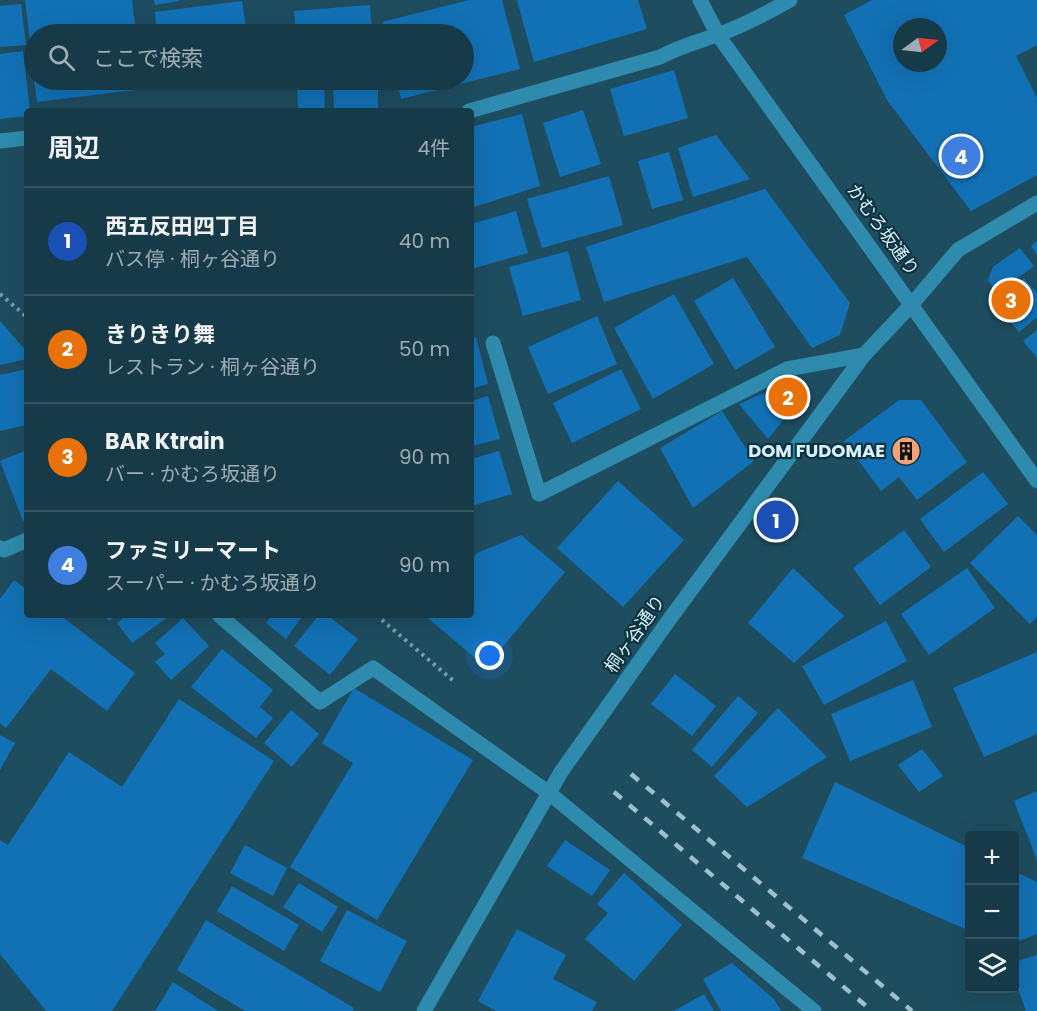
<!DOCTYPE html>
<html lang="ja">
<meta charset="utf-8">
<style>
:root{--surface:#163a48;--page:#234552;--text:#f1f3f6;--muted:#9eadb4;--line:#355460;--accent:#95b2f1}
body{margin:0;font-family:Poppins,"Noto Sans JP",sans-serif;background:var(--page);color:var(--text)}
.controls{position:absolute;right:18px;bottom:18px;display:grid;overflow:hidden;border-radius:6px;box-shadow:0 6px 24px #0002}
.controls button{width:54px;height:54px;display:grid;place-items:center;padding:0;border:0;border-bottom:2px solid var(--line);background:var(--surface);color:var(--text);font:30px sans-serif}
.compass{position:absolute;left:893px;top:18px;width:54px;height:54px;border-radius:50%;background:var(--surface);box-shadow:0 6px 24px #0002;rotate:75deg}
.you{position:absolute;left:490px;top:656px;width:21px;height:21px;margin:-15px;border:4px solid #fff;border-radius:50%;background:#1a73e8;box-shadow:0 0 0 9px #1a73e833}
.badge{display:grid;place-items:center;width:39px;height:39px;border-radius:50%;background:var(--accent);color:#fff;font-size:20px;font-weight:700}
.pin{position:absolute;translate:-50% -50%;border:3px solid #fff;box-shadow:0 2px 6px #0006}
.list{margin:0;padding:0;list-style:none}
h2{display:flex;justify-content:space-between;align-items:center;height:78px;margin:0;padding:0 24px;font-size:26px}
h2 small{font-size:20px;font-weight:400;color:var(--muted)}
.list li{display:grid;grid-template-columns:39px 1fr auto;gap:18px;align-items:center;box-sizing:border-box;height:108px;padding:0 24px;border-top:2px solid var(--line)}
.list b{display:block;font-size:22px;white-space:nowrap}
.list p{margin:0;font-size:20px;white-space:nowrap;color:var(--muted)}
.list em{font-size:20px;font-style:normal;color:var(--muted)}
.icon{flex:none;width:33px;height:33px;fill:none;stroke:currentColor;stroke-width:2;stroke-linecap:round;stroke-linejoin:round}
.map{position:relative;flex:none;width:1037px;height:1011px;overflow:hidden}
.search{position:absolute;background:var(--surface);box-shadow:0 6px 24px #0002;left:24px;top:24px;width:450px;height:66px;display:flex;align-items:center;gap:15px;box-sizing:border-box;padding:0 21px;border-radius:33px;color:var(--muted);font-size:22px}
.panel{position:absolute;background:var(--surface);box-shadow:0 6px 24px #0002;left:24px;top:108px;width:450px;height:510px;border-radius:6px}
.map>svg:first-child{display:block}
</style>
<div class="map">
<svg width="1037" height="1011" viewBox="0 0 1037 1011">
<rect width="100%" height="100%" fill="#1e4d60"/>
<g fill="#1271b5" fill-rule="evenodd">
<path d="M25 0H132L136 34H34L33 66Z"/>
<path d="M154 0H179V1L155 5Z"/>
<path d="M469 0H502L520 69 401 99 397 80H464V34H385L382 22Z"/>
<path d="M517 0H638L647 29 534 62Z"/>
<path d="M872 0H1037V45L1016 56 1037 98V175L971 211 887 100 844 15ZM902 27H938V63H902Z"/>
<path d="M242 1 247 34H157L155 12Z"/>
<path d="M21 4 26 45 0 47V6Z"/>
<path d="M370 5 372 34H296L294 11Z"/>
<path d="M23 51 30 111H27V116L0 119V54Z"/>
<path d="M674 70 688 118 624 136 610 89Z"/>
<path d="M34 80H141L142 89 37 102Z"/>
<path d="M297 80H324L325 111H298Z"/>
<path d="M333 80H378V111H334Z"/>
<path d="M583 110 601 164 560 177 543 123Z"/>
<path d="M522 114 540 186 471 208V127Z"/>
<path d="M716 135 750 179 693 197 678 148Z"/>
<path d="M669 152 683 200 652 209 638 161Z"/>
<path d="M609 176 623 225 542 248 527 199Z"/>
<path d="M765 189 850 303 840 335 812 348 747 257 604 302 586 247Z"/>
<path d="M516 211 528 253 471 269V224Z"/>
<path d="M1037 241V255L1031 246Z"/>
<path d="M1020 248 1034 266 997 293 988 280 993 267Z"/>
<path d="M568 251 581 300 523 316 509 267Z"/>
<path d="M733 278 775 347 735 370 694 301Z"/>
<path d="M1024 278 1037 293V317L1019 332 994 302Z"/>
<path d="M674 294 714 364 653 399 614 328Z"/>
<path d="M597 316 617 364 548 394 528 347Z"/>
<path d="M0 321 27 352V359L0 365Z"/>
<path d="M1037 330V358L1023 341Z"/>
<path d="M476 337 488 384 471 389V338Z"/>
<path d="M27 369V425L0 431V375Z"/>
<path d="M621 369 641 409 572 443 553 403Z"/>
<path d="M797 379 807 390 768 439 739 404Z"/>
<path d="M488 396 500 439 471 446V401Z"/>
<path d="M899 400H921L967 462 917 500 899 477 881 491 844 441Z"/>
<path d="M722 411 754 461 693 508 660 448Z"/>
<path d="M27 450V519L23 521 0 461Z"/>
<path d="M499 451 512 494 471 506V459Z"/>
<path d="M983 472 1008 504 944 552 920 519Z"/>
<path d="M618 481 684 540 623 607 557 548Z"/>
<path d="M1018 516 1037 535V617L1030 624 970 563Z"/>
<path d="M904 530 931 567 880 605 853 568Z"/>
<path d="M521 535 565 572 486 667 424 615H471V561L477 553Z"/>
<path d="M793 568 844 616 794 663 748 623Z"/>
<path d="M967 568 995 608 929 655 901 614Z"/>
<path d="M14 580 27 590V615H60L135 673 107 711 51 669 6 728 0 723V599Z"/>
<path d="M104 615H117L109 621Z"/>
<path d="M127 615H171L132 643 117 623Z"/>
<path d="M272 615H303L286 639 266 623Z"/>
<path d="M319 615H327L358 639 330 675 294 646Z"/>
<path d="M183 618 209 646 171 680 155 662 165 654 155 643Z"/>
<path d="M886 621 907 661 824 705 802 666Z"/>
<path d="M222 649 273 690 260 707 273 718 256 738 191 687Z"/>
<path d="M1037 652V734L984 757 953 688Z"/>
<path d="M675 674 716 706 692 736 651 704Z"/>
<path d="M913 680 932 727 850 761 831 714Z"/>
<path d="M354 688 473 760 377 920 290 867 353 763 322 743Z"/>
<path d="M738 696 758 713 712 767 692 750Z"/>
<path d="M179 699 274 761 112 1011H46L0 954V840L8 845 69 752 122 787Z"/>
<path d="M778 708 827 757 747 807 714 776Z"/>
<path d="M291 710 319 734 292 767 264 743Z"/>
<path d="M0 735 15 743 0 770Z"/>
<path d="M922 749 943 776 919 792 898 765Z"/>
<path d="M835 782 970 848V931L802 858Z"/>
<path d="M1037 791V860L1014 801Z"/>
<path d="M565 840 610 870 592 896 547 866Z"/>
<path d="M245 845 287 868 273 896 230 873Z"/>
<path d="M1014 871 1037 882V934L1014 943Z"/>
<path d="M624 873 682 925 634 981 585 939 608 913 597 904Z"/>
<path d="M299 883 338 907 322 932 283 907Z"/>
<path d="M232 886 299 925 284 951 217 911Z"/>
<path d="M347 910 407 941 380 992 320 961Z"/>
<path d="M206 920 354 1008 353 1011H245L177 970Z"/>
<path d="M517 929 566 955 553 979 597 1002 592 1011H496L478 1001Z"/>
<path d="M1037 955V1011H1026L1014 978V962Z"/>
<path d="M732 963 774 999 781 1011H721L703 979Z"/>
<path d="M173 982 218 1011H155Z"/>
<path d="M704 994 714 1011H674Z"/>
</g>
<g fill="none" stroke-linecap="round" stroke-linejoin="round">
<g stroke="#789dac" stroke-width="4" stroke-dasharray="3 4.5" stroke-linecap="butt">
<path d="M0 294 27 317"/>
<path d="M376 615 456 683"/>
</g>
<g stroke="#2e8bad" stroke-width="15">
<path d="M700 0 718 35 1037 481"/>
<path d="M469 111 660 57C678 47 697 42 717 35 743 26 767 13 790 0"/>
<path d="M0 141 27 138"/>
<path d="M493 343 539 494 787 369 864 355"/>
<path d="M0 548 4 550 27 540"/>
<path d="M219 615 320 702 373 668 549 793 814 1011"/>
<path d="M424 1011 561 772 669 620 864 355 912 304 958 250 1037 203"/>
</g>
<g stroke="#a0bfcd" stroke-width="4.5" stroke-dasharray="10 10" stroke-linecap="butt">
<path d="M631 774 912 1011"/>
<path d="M614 792 872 1011"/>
</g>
</g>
<defs>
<g id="building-disc" transform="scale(1.5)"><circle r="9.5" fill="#f1a27b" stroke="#0a3240"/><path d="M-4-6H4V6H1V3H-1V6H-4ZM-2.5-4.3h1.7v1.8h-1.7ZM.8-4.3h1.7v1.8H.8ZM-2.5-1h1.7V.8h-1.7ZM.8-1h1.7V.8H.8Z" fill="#111"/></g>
</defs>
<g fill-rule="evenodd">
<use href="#building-disc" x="906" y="451"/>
</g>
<g text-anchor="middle" stroke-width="4.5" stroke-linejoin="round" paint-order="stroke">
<g font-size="18" fill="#d8f1fc" stroke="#0a3240">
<text transform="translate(883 230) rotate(54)" y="6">かむろ坂通り</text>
<text transform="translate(635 634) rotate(-55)" y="6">桐ヶ谷通り</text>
</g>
<g font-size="18" font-weight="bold" fill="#d8f1fc" stroke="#0a3240" text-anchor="end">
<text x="885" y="457">DOM FUDOMAE</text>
</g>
</g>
</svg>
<div class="controls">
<button>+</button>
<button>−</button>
<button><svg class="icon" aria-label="layers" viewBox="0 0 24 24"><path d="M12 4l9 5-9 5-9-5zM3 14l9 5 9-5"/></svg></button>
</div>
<svg class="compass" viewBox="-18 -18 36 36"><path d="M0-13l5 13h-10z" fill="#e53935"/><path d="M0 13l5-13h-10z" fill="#9eadb4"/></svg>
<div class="you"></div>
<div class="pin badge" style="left:776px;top:520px;background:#1a4fb4">1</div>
<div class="pin badge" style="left:788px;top:397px;background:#e8710a">2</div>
<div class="pin badge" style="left:1011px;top:300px;background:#e8710a">3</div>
<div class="pin badge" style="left:961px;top:156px;background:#3f7fe0">4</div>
<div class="search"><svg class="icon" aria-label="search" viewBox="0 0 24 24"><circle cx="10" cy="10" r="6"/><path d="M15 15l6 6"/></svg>ここで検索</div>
<section class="panel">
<h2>周辺<small>4件</small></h2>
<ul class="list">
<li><span class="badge" style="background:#1a4fb4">1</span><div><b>西五反田四丁目</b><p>バス停 · 桐ヶ谷通り</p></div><em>40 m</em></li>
<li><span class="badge" style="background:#e8710a">2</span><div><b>きりきり舞</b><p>レストラン · 桐ヶ谷通り</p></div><em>50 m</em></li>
<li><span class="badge" style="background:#e8710a">3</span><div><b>BAR Ktrain</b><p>バー · かむろ坂通り</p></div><em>90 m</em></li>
<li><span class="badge" style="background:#3f7fe0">4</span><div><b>ファミリーマート</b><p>スーパー · かむろ坂通り</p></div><em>90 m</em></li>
</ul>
</section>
</div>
